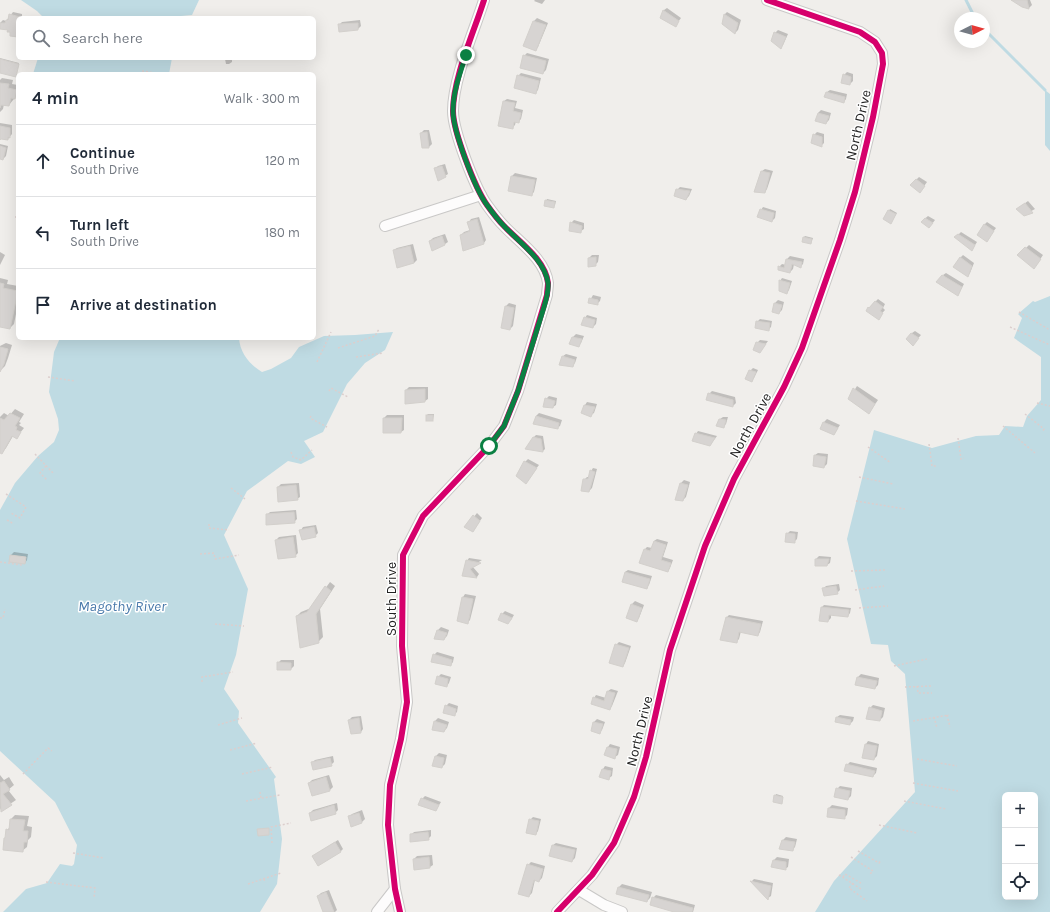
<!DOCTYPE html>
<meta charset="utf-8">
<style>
:root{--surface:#fff;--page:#f2f2f3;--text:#1f2937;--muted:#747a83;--line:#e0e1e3}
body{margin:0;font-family:Karla,sans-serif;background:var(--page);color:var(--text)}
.controls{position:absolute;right:12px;bottom:12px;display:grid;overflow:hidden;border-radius:6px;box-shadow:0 4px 16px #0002}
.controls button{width:36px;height:36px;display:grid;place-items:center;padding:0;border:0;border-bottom:1px solid var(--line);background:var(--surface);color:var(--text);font:20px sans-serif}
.compass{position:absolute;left:954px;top:12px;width:36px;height:36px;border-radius:50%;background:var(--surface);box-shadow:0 4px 16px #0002;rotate:84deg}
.stop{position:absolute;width:12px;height:12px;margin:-9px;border:3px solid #0b8043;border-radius:50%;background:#fff}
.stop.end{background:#0b8043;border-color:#fff;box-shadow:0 1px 4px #0008}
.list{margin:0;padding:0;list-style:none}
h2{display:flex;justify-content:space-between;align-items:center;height:52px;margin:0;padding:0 16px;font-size:17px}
h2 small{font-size:13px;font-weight:400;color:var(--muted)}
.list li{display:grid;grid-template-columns:26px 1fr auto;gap:12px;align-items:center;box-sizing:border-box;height:72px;padding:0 16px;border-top:1px solid var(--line)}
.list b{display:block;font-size:15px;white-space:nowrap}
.list p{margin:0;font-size:13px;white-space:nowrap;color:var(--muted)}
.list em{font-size:13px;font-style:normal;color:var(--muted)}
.icon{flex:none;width:22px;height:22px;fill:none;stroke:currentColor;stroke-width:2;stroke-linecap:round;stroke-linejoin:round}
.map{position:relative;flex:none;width:1050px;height:912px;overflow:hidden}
.search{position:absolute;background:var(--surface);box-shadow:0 4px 16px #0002;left:16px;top:16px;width:300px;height:44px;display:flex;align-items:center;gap:10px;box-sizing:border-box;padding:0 14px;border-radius:6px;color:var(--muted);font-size:15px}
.panel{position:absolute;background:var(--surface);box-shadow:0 4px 16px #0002;left:16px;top:72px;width:300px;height:268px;border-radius:6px}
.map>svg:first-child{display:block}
</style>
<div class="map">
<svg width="1050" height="912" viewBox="0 0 1050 912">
<rect width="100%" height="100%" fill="#f0eeeb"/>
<g fill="#bfdbe3" fill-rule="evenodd">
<path d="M21 0H199L192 15 181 16 180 18H44L37 11Z"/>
<path d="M38 58H172L169 74H33Z"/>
<path d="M1045 90 1050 94V151L1045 145Z"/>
<path d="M1050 296V912H815L834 881 915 792 905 674 891 661 888 645 871 644 847 539 874 430 932 448 976 436 999 435 1005 426 1023 427 1027 416 1041 400V357L1014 338 1022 318 1018 314 1033 301 1035 302ZM1005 795H1035V897H1005Z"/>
<path d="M393 332 385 350 365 363 347 384 323 432 304 441 315 457 301 464 288 461 247 491 224 535 248 589 236 655 224 689 239 711 238 723 276 777 274 779 282 839 277 884 260 912H3L26 889 47 883 60 864 72 866 74 864 77 845 55 802 0 751V510L15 483 38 456 54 442 59 430 58 419 49 392 54 352 60 338H239C240 353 250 365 262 372L271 369 291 358 299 347 324 336 355 335Z"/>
</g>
<g fill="#0003">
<path d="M535 0H545L542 4 534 1Z"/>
<path d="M1012 0H1030L1032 5 1029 8 1022 6Z"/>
<path d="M667 8 681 18 676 25 661 18 664 10Z"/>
<path d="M13 12 22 14V18H18V35L9 29 0 28V23L3 20 6 21Z"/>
<path d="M727 12 741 20 738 30 735 33 723 24 725 14Z"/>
<path d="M537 18 548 23 538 47 535 50 525 45 534 21Z"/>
<path d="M360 20 361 26 358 29 339 25 342 22Z"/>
<path d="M778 30 788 34 783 45 781 47 775 33Z"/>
<path d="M527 53 549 59 546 70 543 73 524 56Z"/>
<path d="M0 58 19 63 15 76 0 72Z"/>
<path d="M226 58H232V62L229 64H226L225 59Z"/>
<path d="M847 72 853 74V81L850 84 844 75Z"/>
<path d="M521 73 541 78 538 90 535 93 518 76Z"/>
<path d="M2 78 13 80 12 84 18 85V94L9 105 4 104 3 109 0 112V80Z"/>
<path d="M830 90 847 94 846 99 844 102 827 92Z"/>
<path d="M507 99 517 101 515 108 523 110 521 119 518 122 516 121 515 125 512 128 504 101Z"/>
<path d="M821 110 831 113 829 120 826 123 818 113Z"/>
<path d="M0 123 12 125V134L8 139H0Z"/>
<path d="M424 130H429L432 144 429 147H423L421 133Z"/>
<path d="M817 132 824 134V143L822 145 814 135Z"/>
<path d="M0 144 8 146 6 156 3 159H0Z"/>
<path d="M445 164 448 174 445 176 435 169 438 166Z"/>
<path d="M765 169 773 171 767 189 765 192 762 171Z"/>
<path d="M515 173 537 178 534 192 531 195 512 176Z"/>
<path d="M919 177 927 182 922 189 911 185Z"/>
<path d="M680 187 692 189 689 196 686 199 677 190Z"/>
<path d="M547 199 556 201 555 205 554 206 546 201Z"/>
<path d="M1028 201 1035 209 1024 215 1017 209Z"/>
<path d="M763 207 776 211 775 218 772 221 761 210Z"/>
<path d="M890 209 897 213 892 221 884 219Z"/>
<path d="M928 216 935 220 932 224 922 221Z"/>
<path d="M479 217 486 240 484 243 461 235 464 232 470 230 469 222 471 219Z"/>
<path d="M574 220 584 223V229L581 231 571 223Z"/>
<path d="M987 222 996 228 987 240 984 225Z"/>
<path d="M961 232 977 242 972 250 956 237Z"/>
<path d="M445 234 448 242 445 244 432 249 430 241 433 238Z"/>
<path d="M805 236 813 238 811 243 804 237Z"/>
<path d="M413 244 417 260 414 263 398 266 394 250 397 248Z"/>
<path d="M1029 245 1043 255 1037 264 1019 255Z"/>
<path d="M0 252 5 255 0 265Z"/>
<path d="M592 255H599L598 262 595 265 589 258Z"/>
<path d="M963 255 974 263 970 273 968 276 960 258Z"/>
<path d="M790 256 804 259 803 264 800 267 794 264 793 269 790 272 779 267 782 264 786 265 787 259Z"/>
<path d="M946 273 964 284 958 295 943 275Z"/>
<path d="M0 278 8 280 7 284 18 286V304L14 324 10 328 0 326Z"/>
<path d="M782 278 792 281 789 290 787 293 780 281Z"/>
<path d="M593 295 601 297 600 301 597 304 589 302Z"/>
<path d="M878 299 885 304 883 308 885 310 878 318 869 308Z"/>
<path d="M778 300 784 302 782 310 779 313 773 311 775 303Z"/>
<path d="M509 303 516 305 513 326 510 329 502 327 506 306Z"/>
<path d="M587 315 597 318 596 324 593 327 585 318Z"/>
<path d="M760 319 772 321 771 327 768 330 757 322Z"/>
<path d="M915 331 921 335 913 344 912 333Z"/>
<path d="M576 334 584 336 581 343 578 346 573 337Z"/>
<path d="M760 340 768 341 760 352 757 343Z"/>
<path d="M6 343 12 345 8 358 5 366 0 371V346Z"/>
<path d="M566 354 577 357 575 363 572 366 563 356Z"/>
<path d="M753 368 758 370 754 378 752 381 750 371Z"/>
<path d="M857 386 878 400 871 410 849 399Z"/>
<path d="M409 387H428V399L425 401 406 403V390Z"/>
<path d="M712 391 735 397 736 403 733 406 707 399 709 394Z"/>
<path d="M549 396 557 398 556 405 553 407 546 399Z"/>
<path d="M587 402 597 404 594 413 591 415 582 413 585 405Z"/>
<path d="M15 409 24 414 19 422 21 423 19 425 24 428 16 438 13 436 6 448 2 453 0 452V417L4 413 9 416Z"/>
<path d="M539 413 562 420 560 426 557 428 536 416Z"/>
<path d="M428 414H434L433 420 427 415Z"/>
<path d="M387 415H404V430L401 432H384V418Z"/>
<path d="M723 417H728L726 424 723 427 720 419Z"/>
<path d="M827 419 840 425 834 434 822 428 824 422Z"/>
<path d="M698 431 717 436 710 445 696 434Z"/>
<path d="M536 435 543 436 545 449 543 451 533 438Z"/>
<path d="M818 453 828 454 827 464 824 467 815 455Z"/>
<path d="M528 459 539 465 528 479 525 462Z"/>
<path d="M593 468 597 469 592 488 589 491 584 480 587 477H590L591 471Z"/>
<path d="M684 480 690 482 686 497 683 500 681 483Z"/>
<path d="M299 483 300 497 297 499 278 487 281 484Z"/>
<path d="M296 510 297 519 294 522 267 515 270 512Z"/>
<path d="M477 513 482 518 473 531 466 527Z"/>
<path d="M316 525 318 533 315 536 301 530 303 527Z"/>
<path d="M790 531 798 532 797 539 794 542 787 534Z"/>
<path d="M296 535 298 553 295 556 276 540 279 537Z"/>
<path d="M657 539 668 542 663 557 673 560 670 568 668 571 644 550 647 547 652 548 654 541Z"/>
<path d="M14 552 28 554 27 560 25 563 10 561 11 555Z"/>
<path d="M819 556 831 557 830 563 827 565 816 559Z"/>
<path d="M469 558 482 560 472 566 479 574 477 577 463 575 467 561Z"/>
<path d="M628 570 652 576 649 585 646 588 625 572Z"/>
<path d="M330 582 335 586 320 609 323 637 318 642 297 616 301 612 311 608Z"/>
<path d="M839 584 840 590 837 593 823 589 826 586Z"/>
<path d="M465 594 476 596 470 620 467 623 458 620 463 597Z"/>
<path d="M635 601 644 605 639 618 636 621 627 618 632 604Z"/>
<path d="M824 605 851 608 850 613 848 616 831 614V618L828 621 821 608Z"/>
<path d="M505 611 514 615 511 620 502 614Z"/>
<path d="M729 615 763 621 760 632 758 635 741 631 739 639 736 642 726 618Z"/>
<path d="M441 627 449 630 447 636 444 639 435 638 438 630Z"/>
<path d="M619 642 631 646 625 663 623 666 616 645Z"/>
<path d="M437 652 454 657 453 662 451 665 434 655Z"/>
<path d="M281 660H294V666L291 669 278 663Z"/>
<path d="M441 674 451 677 449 683 447 686 438 677Z"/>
<path d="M861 674 879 678 878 685 875 688 856 684 858 677Z"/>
<path d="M611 689 618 691 612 706 610 709 594 698 596 695 606 698 608 691Z"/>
<path d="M449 703 458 706 457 712 454 715 446 706Z"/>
<path d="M873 705 885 708 883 717 880 720 870 708Z"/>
<path d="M840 715 854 717 853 721 850 724 837 717Z"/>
<path d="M361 716 363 729 361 732 349 720 352 717Z"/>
<path d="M438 718 449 722 447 728 444 731 434 729 435 721Z"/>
<path d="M597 719 605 722 602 730 600 732 592 730 594 722Z"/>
<path d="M868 741 879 744 877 756 874 759 866 744Z"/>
<path d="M610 744 620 747 618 755 615 757 605 754 608 747Z"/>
<path d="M439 753 447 755 445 764 442 767 436 756Z"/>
<path d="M333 756 334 762 331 765 312 763 315 760Z"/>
<path d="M850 762 877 768 876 773 873 776 847 765Z"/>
<path d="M605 766 613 768 612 776 609 778 603 769Z"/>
<path d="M0 775 4 780 9 777 12 782 14 785 8 790 16 800 1 810 0 808Z"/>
<path d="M329 775 333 787 330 790 313 795 309 783 312 780Z"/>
<path d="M840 786 852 788 851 796 848 799 837 789Z"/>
<path d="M776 794 783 796 781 803 775 796Z"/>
<path d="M425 796 441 802 436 810 422 799Z"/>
<path d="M337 803 338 810 335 813H310L313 810Z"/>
<path d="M832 805 848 808 847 815 844 818 829 808Z"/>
<path d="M362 810 365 819 362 822 352 826 349 817 352 814Z"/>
<path d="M15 815 29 816 27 826 32 827 31 837 28 840 27 847 22 851 7 830 10 827 11 819Z"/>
<path d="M533 817 541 819 538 831 536 834 530 820Z"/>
<path d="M431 830V836L428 839 411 835 414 832Z"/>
<path d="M786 837 797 839 795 847 792 850 783 840Z"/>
<path d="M338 840 343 849 340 852 313 856Z"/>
<path d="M556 843 577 848 575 858 572 861 553 845Z"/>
<path d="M432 855 433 865 430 867 414 859 417 856Z"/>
<path d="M777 857 789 859 788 867 785 869 774 860Z"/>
<path d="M531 862 545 866 542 878 539 881 535 880 532 893 529 896 528 865Z"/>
<path d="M754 879 773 883 771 896 768 898 752 881Z"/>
<path d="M622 884 652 892 650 898 647 901 617 893 619 887Z"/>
<path d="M329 890 337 910 335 912H324L318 896 321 893Z"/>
<path d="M656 895 695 905 693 912H678L653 898Z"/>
</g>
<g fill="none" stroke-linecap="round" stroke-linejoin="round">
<g stroke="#bfdbe3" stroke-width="3">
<path d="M966 0 975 18"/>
<path d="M984 29 1045 90"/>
</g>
</g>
<g fill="#d7d4d2" stroke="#d3d0cc">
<path d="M1011 0H1027L1029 9 1022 7Z"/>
<path d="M663 10 679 21 676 27 660 18Z"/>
<path d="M9 14 20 17V18H18V37L10 36V32H7L8 30 0 29V23H5L6 20H8Z"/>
<path d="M724 14 738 23 735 34 722 24Z"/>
<path d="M533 21 546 25 536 51 523 46Z"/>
<path d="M358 23V30L339 32 338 24Z"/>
<path d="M774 32 786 37 781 49 771 41Z"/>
<path d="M523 55 546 61 543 74 520 68Z"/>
<path d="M0 59 19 64 16 77 0 73Z"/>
<path d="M843 74 851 77 850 85 841 83Z"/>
<path d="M517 75 539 81 536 94 514 88Z"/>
<path d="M0 83 9 84 8 88 17 90 15 99 11 98 9 106 1 105 0 108Z"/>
<path d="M826 92 845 97 844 103 824 97Z"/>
<path d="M503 101 515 103 513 111 521 113 519 123 514 122 513 129 498 126Z"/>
<path d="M818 113 829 116 826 124 815 121Z"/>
<path d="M0 126 10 128V138L8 137V140L1 139 0 140Z"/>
<path d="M427 132 429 148H422L420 133Z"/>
<path d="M813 134 822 137V147L811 143Z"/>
<path d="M0 146 6 148 3 160 0 159Z"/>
<path d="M442 166 446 177 438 181 434 168Z"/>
<path d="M761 171 770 173 765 193 754 192Z"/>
<path d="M511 176 535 180 532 196 508 191Z"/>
<path d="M916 179 925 186 920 193 910 185Z"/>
<path d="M676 189 690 191 686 200 674 196Z"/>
<path d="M545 200 555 202 554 208 544 206Z"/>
<path d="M1025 203 1033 213 1024 216 1016 209Z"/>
<path d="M760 209 774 213 772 222 757 217Z"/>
<path d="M888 210 896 214 891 224 883 219Z"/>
<path d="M925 218 933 223 929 228 921 222Z"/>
<path d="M477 219 484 244 463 251 460 235 470 231 467 222Z"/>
<path d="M570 222 582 226 581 233 569 231Z"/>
<path d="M984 224 994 231 987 242 977 235Z"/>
<path d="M958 234 975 245 972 251 954 237Z"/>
<path d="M442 236 445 245 432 251 429 241Z"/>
<path d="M803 237 812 239 811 244 802 242Z"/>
<path d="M410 246 414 263 397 268 393 250Z"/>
<path d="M1025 247 1041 259 1034 269 1017 255Z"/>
<path d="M596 257V266L588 267V258Z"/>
<path d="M960 257 972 266 968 277 953 267Z"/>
<path d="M786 259 802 262 801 268 792 264 790 273 778 270V266L784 268Z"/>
<path d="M942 275 962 287 958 296 936 282Z"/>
<path d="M779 280 790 283 787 294 779 291Z"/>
<path d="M0 283 4 284 3 288 18 291 10 329 0 327Z"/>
<path d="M589 298 598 300V305L588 303Z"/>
<path d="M875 301 883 307 880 311 883 313 879 320 866 311 868 307 869 308Z"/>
<path d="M774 303 782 305 779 314 772 312Z"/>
<path d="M505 306 514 308 510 330 501 328Z"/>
<path d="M584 317 595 320 593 328 581 325Z"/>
<path d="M756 321 770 323 769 331 755 328Z"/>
<path d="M911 333 919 338 913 346 906 339Z"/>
<path d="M572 337 582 339 579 347 569 344Z"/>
<path d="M756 342 766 344 760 353 753 350Z"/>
<path d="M0 347 8 349 4 364 0 372Z"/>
<path d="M562 356 575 360 573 367 559 365Z"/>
<path d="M749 370 756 372 752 382 745 379Z"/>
<path d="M853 388 875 404 869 414 848 399Z"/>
<path d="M425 389V402L405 404V390Z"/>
<path d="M708 393 733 400V407L706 400Z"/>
<path d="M545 398 555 401 553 408 543 407Z"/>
<path d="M584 405 595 407 591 417 581 413Z"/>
<path d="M10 413 20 418 15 426 17 427 16 430 21 432 17 439 12 436 2 454 0 453V418L4 420Z"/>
<rect x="426" y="415" width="7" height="6"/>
<path d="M536 416 559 423 558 429 533 424Z"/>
<path d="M383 418H402L401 433H383Z"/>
<path d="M719 419 726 420 724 428 716 426Z"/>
<path d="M823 422 838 428 834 435 820 429Z"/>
<path d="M695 433 715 438 710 446 692 441Z"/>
<path d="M533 437 541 439 543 452 525 449Z"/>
<path d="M814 455 826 457 824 468 813 466Z"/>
<path d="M524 461 537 468 526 484 516 476Z"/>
<path d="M590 470 595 472 589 492 581 491 583 479H588Z"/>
<path d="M680 483 688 485 683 501 675 500Z"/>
<path d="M296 485 298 500 278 502 277 487Z"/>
<path d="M294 512 295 523 266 525V514Z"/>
<path d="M473 515 480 521 473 532 464 527Z"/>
<path d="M314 527 316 537 302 540 299 530Z"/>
<path d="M786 533 795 534V543L785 542Z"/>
<path d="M293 537 296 557 278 559 275 540Z"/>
<path d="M654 541 666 545 661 560 671 563 668 572 639 563 644 549 650 551Z"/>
<path d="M10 555 26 557 25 564 9 562Z"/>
<path d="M815 559H829L827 566H815Z"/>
<path d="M466 560 481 563 470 569 477 578 462 576Z"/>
<path d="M625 572 650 579 647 589 622 582Z"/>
<path d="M325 586 331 591 316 614 319 643 300 648 296 616 307 612Z"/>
<path d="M836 586 838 594 824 596 822 588Z"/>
<path d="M462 597 473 599 468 624 457 621Z"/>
<path d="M631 604 642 608 637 622 626 618Z"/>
<path d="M821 607 849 610 848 617 829 615 828 622 819 621Z"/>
<path d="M501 613 512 618 508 624 498 620Z"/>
<path d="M726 617 761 624 758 636 739 632 737 643 720 640Z"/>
<path d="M437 630 447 633 444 640 434 639Z"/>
<path d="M615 644 629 648 623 667 609 663Z"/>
<path d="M433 654 452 660 451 666 431 662Z"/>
<path d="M277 662 291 663V670H277Z"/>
<path d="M437 676 448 679 447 687 435 684Z"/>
<path d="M857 677 877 681 875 689 855 685Z"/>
<path d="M607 691 615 693 610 710 591 704 593 697 604 701Z"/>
<path d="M445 705 456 709 455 716 443 713Z"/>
<path d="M869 707 882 711 880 721 866 719Z"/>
<path d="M836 717 851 720 850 725 835 722Z"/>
<path d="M359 718 361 733 351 734 348 720Z"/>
<path d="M434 721 447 725 444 732 432 730Z"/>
<path d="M593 722 603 724 600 734 591 731Z"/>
<path d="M865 744 877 746 874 760 862 758Z"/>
<path d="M607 747 617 749 615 759 604 755Z"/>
<path d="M435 756 444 758 442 768 432 766Z"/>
<path d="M330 758 332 766 313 770 311 762Z"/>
<path d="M846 764 875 771 873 777 844 771Z"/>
<path d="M602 769 611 771 609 780 599 777Z"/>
<path d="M326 777 330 791 312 796 308 783Z"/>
<path d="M4 781 10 790 3 794 12 805 1 812 0 783Z"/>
<path d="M836 788 850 791 848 800 834 797Z"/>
<path d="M774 795 783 797 782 804 773 802Z"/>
<path d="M421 798 439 805 436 811 418 805Z"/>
<path d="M334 805 336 814 311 821 309 813Z"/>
<path d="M828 808 845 810V819L827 817Z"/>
<path d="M359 813 362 823 351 827 348 816Z"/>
<path d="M10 819 25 820 23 831H28L27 842H24L23 852 3 850 4 838H5L6 829 9 830Z"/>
<path d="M529 819 539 821 536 835 526 833Z"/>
<path d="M269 828V835L258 836 257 829Z"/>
<path d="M428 832 429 840 410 842V834Z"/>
<path d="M782 840 795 842 793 851 779 849Z"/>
<path d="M335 842 341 852 318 866 312 856Z"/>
<path d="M552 845 575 850 572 862 549 856Z"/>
<path d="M429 857 430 868 414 870 413 859Z"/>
<path d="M773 860 786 862V870L771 867Z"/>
<path d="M527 864 543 869 539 882 534 880 529 897 518 894Z"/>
<path d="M750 881 771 886 768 900Z"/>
<path d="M618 887 649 895 647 902 616 894Z"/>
<path d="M326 892 334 912H323L317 896Z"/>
<path d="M652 897 693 908 692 912H674L650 905Z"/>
</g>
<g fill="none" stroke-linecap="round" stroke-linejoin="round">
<g stroke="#c9c8c7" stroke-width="12">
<g id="minor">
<path d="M385 226 481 195"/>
<path d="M579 890 604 905 622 912"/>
<path d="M377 912 395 889"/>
<path d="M400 912 395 889 388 825 390 785 401 739 407 702 402 646 403 555 423 516 489 446 504 426 518 391 547 295C547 291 548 287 548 283 545 259 519 242 504 226 498 220 492 212 487 205 475 188 453 131 453 111 453 78 474 32 484 0"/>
<path d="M557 912 592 875 614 843 634 797 646 757 670 650 705 546 734 479 784 387 802 348 840 240 855 192 873 117 883 64 882 53 875 42 860 32 767 0"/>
</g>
</g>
<g stroke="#dccecd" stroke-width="1.5" stroke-dasharray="2 2" stroke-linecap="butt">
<path d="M142 71 163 74"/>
<path d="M17 189H18"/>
<path d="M15 217H18"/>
<path d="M1019 312 1050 330"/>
<path d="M1010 327 1050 345"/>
<path d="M338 348 375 336 379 329"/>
<path d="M356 357 383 353"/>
<path d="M317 362 331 332"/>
<path d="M48 377 75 381"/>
<path d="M329 391 331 388 348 397"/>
<path d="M1037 403 1050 406"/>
<path d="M1025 414 1044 429 1043 431"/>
<path d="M311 416 310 418 327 427"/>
<path d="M1003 426 1035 453"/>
<path d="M958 438 961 459 964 458"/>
<path d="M929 444 932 466H936"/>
<path d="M868 447 891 463"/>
<path d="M291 452 293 457 301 460 312 450"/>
<path d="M35 454 54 474"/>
<path d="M46 466 40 473 47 480"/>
<path d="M859 477 893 484"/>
<path d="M231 488 245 499"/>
<path d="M6 494 26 507 20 518 11 513"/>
<path d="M856 501 905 509"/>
<path d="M7 520 14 524"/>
<path d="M209 524V528L229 530"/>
<path d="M200 554 214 553 215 559 239 555"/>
<path d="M0 562 22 565"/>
<path d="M851 571 887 570"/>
<path d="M855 590 884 586"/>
<path d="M859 608 888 606"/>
<path d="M0 618H3L5 609"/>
<path d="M215 624 244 626"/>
<path d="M894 666 927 659"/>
<path d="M202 682V677L233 672"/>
<path d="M917 686 918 693H932"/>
<path d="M905 687 932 686"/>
<path d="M947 715 950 727"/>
<path d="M934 717 937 728"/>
<path d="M913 721 949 715"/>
<path d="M218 725 242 718"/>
<path d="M230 750 257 743"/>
<path d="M917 759 957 766"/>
<path d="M23 774 48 748 52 751"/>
<path d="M242 774 273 767"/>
<path d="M913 783 958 791"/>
<path d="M260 792 261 798"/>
<path d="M246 801 280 795"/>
<path d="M904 801 946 809"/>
<path d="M879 825 917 833"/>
<path d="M272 843 271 827 291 823"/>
<path d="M858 851 879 863 881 860"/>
<path d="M73 853 104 858"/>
<path d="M851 857 873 871 869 875"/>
<path d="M839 875 861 889"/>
<path d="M843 877 845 874 861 883"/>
<path d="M264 879 265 883"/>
<path d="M46 882 95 888 94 898"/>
<path d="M853 883 849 888 867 901"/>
<path d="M248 884 281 873"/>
</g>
<use href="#minor" stroke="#fdfcfc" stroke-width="10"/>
<g stroke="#fff" stroke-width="8">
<g id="cycleway">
<path d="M400 912 395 889 388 825 390 785 401 739 407 702 402 646 403 555 423 516 489 446 504 426 518 391 547 295C547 291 548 287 548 283 545 259 519 242 504 226 498 220 492 212 487 205 475 188 453 131 453 111 453 78 474 32 484 0"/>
<path d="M557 912 592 875 614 843 634 797 646 757 670 650 705 546 734 479 784 387 802 348 840 240 855 192 873 117 883 64 882 53 875 42 860 32 767 0"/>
</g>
</g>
<use href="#cycleway" stroke="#d6006c" stroke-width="6"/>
</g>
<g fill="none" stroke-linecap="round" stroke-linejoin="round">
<path stroke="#0b8043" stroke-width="5" d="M466 55C460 73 453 92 453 111 453 131 475 189 487 205 492 212 498 220 504 226 519 242 545 260 548 283 549 291 546 300 544 307L518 391 504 426 489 446"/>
</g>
<g text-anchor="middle" stroke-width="3" stroke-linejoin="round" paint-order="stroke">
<g font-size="14" fill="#222" stroke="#fff">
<text transform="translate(858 125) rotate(-77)" y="5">North Drive</text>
<text transform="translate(750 425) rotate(-61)" y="5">North Drive</text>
<text transform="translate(391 599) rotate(-90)" y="5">South Drive</text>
<text transform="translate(639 731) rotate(-76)" y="5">North Drive</text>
</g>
<g font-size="15" font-style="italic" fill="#4a7aab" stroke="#fff">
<text x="122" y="611">Magothy River</text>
</g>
</g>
</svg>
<div class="controls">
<button>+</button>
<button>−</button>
<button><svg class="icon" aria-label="locate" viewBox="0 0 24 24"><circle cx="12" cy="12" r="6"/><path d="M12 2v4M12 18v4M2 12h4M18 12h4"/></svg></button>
</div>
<svg class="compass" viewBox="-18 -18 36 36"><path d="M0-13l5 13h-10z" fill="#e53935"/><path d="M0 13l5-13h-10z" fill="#747a83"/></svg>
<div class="stop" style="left:489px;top:446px"></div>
<div class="stop end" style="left:466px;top:55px"></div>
<div class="search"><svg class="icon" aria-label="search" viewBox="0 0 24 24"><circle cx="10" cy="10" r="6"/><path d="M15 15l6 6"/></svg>Search here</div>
<section class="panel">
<h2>4 min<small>Walk · 300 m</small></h2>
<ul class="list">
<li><svg class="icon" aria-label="ahead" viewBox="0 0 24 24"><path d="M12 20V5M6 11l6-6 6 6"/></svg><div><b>Continue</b><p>South Drive</p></div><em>120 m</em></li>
<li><svg class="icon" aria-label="left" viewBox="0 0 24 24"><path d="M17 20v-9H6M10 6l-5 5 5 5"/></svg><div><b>Turn left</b><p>South Drive</p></div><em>180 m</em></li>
<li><svg class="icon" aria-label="arrive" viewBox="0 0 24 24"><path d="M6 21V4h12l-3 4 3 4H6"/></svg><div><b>Arrive at destination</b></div></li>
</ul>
</section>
</div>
